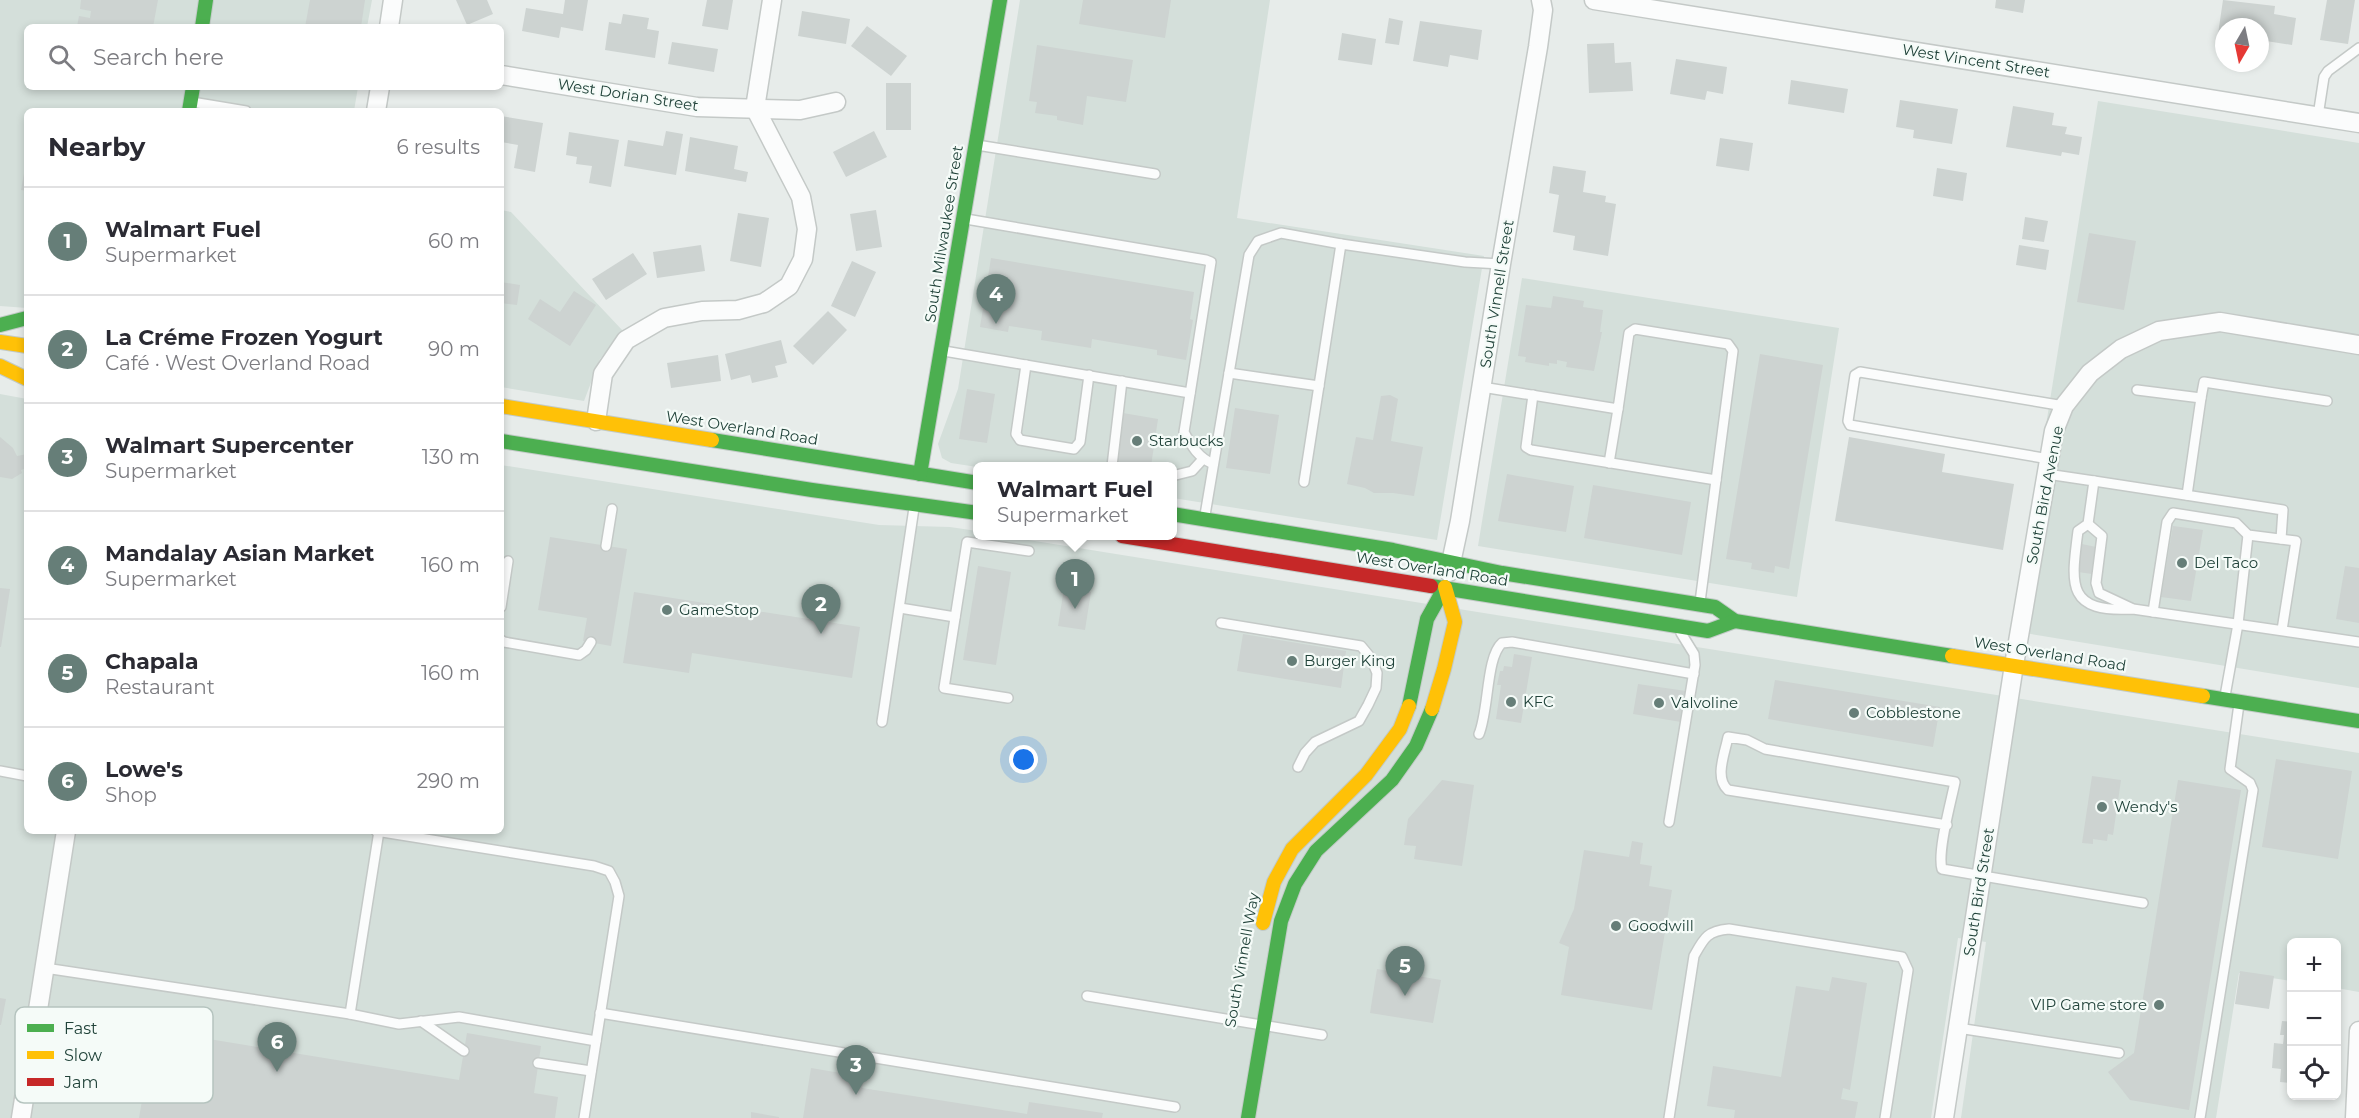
<!DOCTYPE html>
<meta charset="utf-8">
<style>
:root{--surface:#fff;--page:#f2f2f3;--text:#2b2b33;--muted:#7c7c81;--line:#e1e1e2;--accent:#667e78}
body{margin:0;font-family:Montserrat,sans-serif;background:var(--page);color:var(--text)}
.controls{position:absolute;right:18px;bottom:18px;display:grid;overflow:hidden;border-radius:9px;box-shadow:0 3px 9px #0003}
.controls button{width:54px;height:54px;display:grid;place-items:center;padding:0;border:0;border-bottom:2px solid var(--line);background:var(--surface);color:var(--text);font:30px sans-serif}
.compass{position:absolute;left:2215px;top:18px;width:54px;height:54px;border-radius:50%;background:var(--surface);box-shadow:0 3px 9px #0003;rotate:189deg}
.you{position:absolute;left:1024px;top:760px;width:21px;height:21px;margin:-15px;border:4px solid #fff;border-radius:50%;background:#1a73e8;box-shadow:0 0 0 9px #1a73e833}
.badge{display:grid;place-items:center;width:39px;height:39px;border-radius:50%;background:var(--accent);color:#fff;font-size:20px;font-weight:700}
.pin{position:absolute;translate:-50% -50px;filter:drop-shadow(0 2px 3px #0008)}
.pin::after{content:'';position:absolute;top:32px;width:21px;height:18px;background:inherit;clip-path:polygon(0 0,100% 0,50% 100%)}
.popup{position:absolute;left:973px;top:462px;width:204px;height:78px;box-sizing:border-box;display:grid;place-content:center;border-radius:9px;background:var(--surface);filter:drop-shadow(0 2px 4px #0005);font-size:20px;white-space:nowrap;color:var(--muted)}
.popup b{font-size:22px;color:var(--text)}
.popup::after{content:'';position:absolute;left:50%;top:100%;margin-left:-12px;border:12px solid transparent;border-top-color:var(--surface)}
.list{margin:0;padding:0;list-style:none}
h2{display:flex;justify-content:space-between;align-items:center;height:78px;margin:0;padding:0 24px;font-size:26px}
h2 small{font-size:20px;font-weight:400;color:var(--muted)}
.list li{display:grid;grid-template-columns:39px 1fr auto;gap:18px;align-items:center;box-sizing:border-box;height:108px;padding:0 24px;border-top:2px solid var(--line)}
.list b{display:block;font-size:22px;white-space:nowrap}
.list p{margin:0;font-size:20px;white-space:nowrap;color:var(--muted)}
.list em{font-size:20px;font-style:normal;color:var(--muted)}
.icon{flex:none;width:33px;height:33px;fill:none;stroke:currentColor;stroke-width:2;stroke-linecap:round;stroke-linejoin:round}
.map{position:relative;flex:none;width:2359px;height:1118px;overflow:hidden}
.search{position:absolute;background:var(--surface);box-shadow:0 3px 9px #0003;left:24px;top:24px;width:480px;height:66px;display:flex;align-items:center;gap:15px;box-sizing:border-box;padding:0 21px;border-radius:9px;color:var(--muted);font-size:22px}
.panel{position:absolute;background:var(--surface);box-shadow:0 3px 9px #0003;left:24px;top:108px;width:480px;height:726px;border-radius:9px}
.map>svg:first-child{display:block}
</style>
<div class="map">
<svg width="2359" height="1118" viewBox="0 0 2359 1118">
<rect width="100%" height="100%" fill="#e7ecea"/>
<g fill="#d4dfda">
<path d="M0 0H372L367 27H27V87H358L354 111H27V308L0 306Z"/>
<path d="M1020 0H1270L1237 218 1484 256 1437 540 1173 498 1172 466 977 467 951 463 942 458 938 444 958 389Z"/>
<path d="M2098 101 2359 143V688L2013 631Z"/>
<path d="M501 210 511 212 623 331 600 359 584 401 501 387Z"/>
<path d="M1522 278 1839 328 1797 597 1478 546Z"/>
<path d="M0 394 27 399V831H501V465L879 525 950 527 977 531 978 536H1003L2359 753V992L2337 988 2336 942H2292L2291 981 2239 973 2216 1118H1961L1986 942 1958 938 1931 1118H0Z"/>
</g>
<g fill="#cdd3d1">
<path d="M81 0H158L153 27H77L79 16 90 18 91 11 80 9Z"/>
<path d="M310 0H365L361 27H305Z"/>
<path d="M456 0H487L493 14 467 25Z"/>
<path d="M565 0H588L583 31 561 27 559 38 522 31 526 8 563 14Z"/>
<path d="M707 0H733L728 30 702 26Z"/>
<path d="M1083 0H1171L1165 38 1079 24Z"/>
<path d="M1996 0H2025L2023 13 1995 8Z"/>
<path d="M2223 0 2275 6 2274 14 2296 18 2292 45 2260 40V27H2224V35L2218 34Z"/>
<path d="M2327 0H2355L2348 44 2320 40Z"/>
<path d="M802 11 850 19 846 44 798 36Z"/>
<path d="M623 14 649 18 647 29 659 31 655 58 605 50 609 22 621 24Z"/>
<path d="M1389 18 1403 21 1399 45 1385 43Z"/>
<path d="M1420 21 1482 30 1478 60 1450 55 1448 67 1413 61Z"/>
<path d="M867 26 907 56 891 76 851 46Z"/>
<path d="M1342 33 1376 39 1372 65 1338 60Z"/>
<path d="M672 42 718 49 714 72 668 64Z"/>
<path d="M1614 43 1615 63 1631 62 1633 91 1589 93 1587 44Z"/>
<path d="M1037 45 1133 60 1126 102 1087 96 1083 125 1057 120V116L1035 113 1037 102 1029 101Z"/>
<path d="M1676 59 1727 67 1723 94 1707 91 1705 100 1670 94Z"/>
<path d="M1791 80 1848 89 1844 113 1788 104Z"/>
<rect x="886" y="83" width="25" height="47"/>
<path d="M1900 100 1958 109 1952 144 1913 138 1914 130 1896 127Z"/>
<path d="M2013 106 2054 113 2052 125 2067 127 2065 134 2082 137 2079 155 2062 152 2061 156 2006 147Z"/>
<path d="M501 116 543 123 535 172 514 168 518 145 501 142Z"/>
<path d="M666 131 683 134 676 175 624 166 628 140 663 146Z"/>
<path d="M874 131 887 157 846 177 833 152Z"/>
<path d="M569 132 619 140 611 187 589 183 592 166 576 164 577 157 566 155Z"/>
<path d="M690 137 738 146 734 169 748 172 746 182 685 171Z"/>
<path d="M1720 138 1753 143 1749 171 1716 166Z"/>
<path d="M26 162H27V191L21 190Z"/>
<path d="M1553 166 1586 171 1583 192 1606 196 1605 202 1616 204 1608 256 1573 250 1575 236 1553 232 1559 195 1549 193Z"/>
<path d="M1937 168 1967 173 1963 201 1933 196Z"/>
<path d="M876 210 882 247 856 251 850 214Z"/>
<path d="M738 213 769 218 761 267 730 261Z"/>
<path d="M2025 217 2048 221 2044 242 2022 239Z"/>
<path d="M2089 233 2136 241 2124 310 2077 302Z"/>
<path d="M701 245 705 271 657 278 653 252Z"/>
<path d="M2019 245 2049 250 2046 270 2016 265Z"/>
<path d="M633 253 647 274 606 300 592 279Z"/>
<path d="M991 258 1194 292 1190 319 1193 320 1186 360 1157 355V350L1092 339 1091 348 1041 340 1042 331 1009 326 1008 332 980 327Z"/>
<path d="M852 261 876 272 855 317 831 306Z"/>
<path d="M501 282 520 285 517 305 501 303Z"/>
<path d="M574 291 596 305 570 346 528 319 540 299 560 312Z"/>
<path d="M1553 296 1584 301 1583 307 1603 310 1600 332H1602L1594 371 1566 367 1567 362 1557 360V364L1549 363V366L1525 362 1526 357 1518 356 1526 305 1551 308Z"/>
<path d="M828 311 847 330 813 365 793 346Z"/>
<path d="M781 340 787 363 775 366 778 377 752 383 750 375 731 380 725 354Z"/>
<path d="M1760 354 1823 365 1789 569 1775 566 1774 573 1751 569 1752 563 1726 559Z"/>
<path d="M718 355 721 381 671 388 667 363Z"/>
<path d="M967 389 995 394 987 443 959 439Z"/>
<path d="M1390 395 1398 399 1391 441 1423 447 1414 496 1393 493H1374L1365 488 1347 484 1356 437 1373 440 1381 396Z"/>
<path d="M1235 408 1279 415 1270 474 1226 468Z"/>
<path d="M1123 413 1158 419 1151 466 1116 464Z"/>
<path d="M0 437 13 448 17 456 27 454V468L21 470 22 473 12 479 0 477Z"/>
<path d="M1849 437 1945 454 1942 472 2014 484 2003 550 1835 521Z"/>
<path d="M1507 474 1574 486 1566 532 1498 521Z"/>
<path d="M1593 485 1691 502 1682 555 1584 538Z"/>
<path d="M2173 526 2203 530 2191 601 2161 597Z"/>
<path d="M550 537 627 549 611 646 583 641 587 618 538 610Z"/>
<path d="M2082 544 2096 547 2092 574 2078 572Z"/>
<path d="M978 566 1011 572 996 665 963 660Z"/>
<path d="M2345 566 2359 568V623L2336 619Z"/>
<path d="M0 588 10 589 1 647H0Z"/>
<path d="M1064 588 1091 592 1085 630 1058 626Z"/>
<path d="M634 592 860 627 852 678 692 653 689 673 623 663Z"/>
<path d="M1243 634 1346 651 1341 688 1237 671Z"/>
<path d="M1514 654 1532 657 1521 723 1496 719 1501 685H1497L1500 671H1503L1504 666 1512 667Z"/>
<path d="M1775 680 1940 707 1933 747 1768 719Z"/>
<path d="M1638 684 1686 691 1681 722 1633 714Z"/>
<path d="M2276 759 2352 771 2338 859 2262 847Z"/>
<path d="M2092 776 2121 780 2113 835 2108 834 2107 841 2093 839V844L2082 843Z"/>
<path d="M1442 780 1474 785 1462 866 1414 859 1416 846 1404 845 1408 819Z"/>
<path d="M2178 780 2241 790 2189 1110 2130 1100 2108 1072 2134 1053Z"/>
<path d="M1632 841 1643 843 1640 864 1652 866 1649 886 1672 890 1652 1010 1561 995 1569 947 1559 943 1574 909 1584 850 1629 857Z"/>
<path d="M1377 969 1441 980 1433 1023 1370 1013Z"/>
<path d="M2240 971 2274 976 2269 1009 2235 1004Z"/>
<path d="M1832 977 1867 983 1850 1090 1843 1088 1841 1099 1858 1102 1855 1118H1734L1735 1110 1707 1106 1713 1066 1781 1077 1796 986 1829 991Z"/>
<path d="M0 998 6 999 1 1025H0Z"/>
<path d="M2282 1021 2292 1022V1083L2280 1082 2281 1069 2272 1068 2274 1043 2283 1044 2284 1035H2280Z"/>
<path d="M154 1030 459 1080 467 1033 541 1046 534 1093 558 1097 555 1118H139Z"/>
<path d="M811 1068 864 1077 862 1088 1027 1114 1029 1102 1103 1113 1102 1118H803Z"/>
<path d="M751 1112 779 1117V1118H751Z"/>
</g>
<g fill="none" stroke-linecap="round" stroke-linejoin="round">
<g stroke="#c4c9c7" stroke-width="12">
<g id="lane">
<path d="M192 102 246 111"/>
<path d="M2318 116 2324 77 2328 71 2359 48"/>
<path d="M977 145 1155 174"/>
<path d="M966 219 1206 260 1211 262 1184 432C1192 447 1198 457 1213 464"/>
<path d="M944 351 1190 393"/>
<path d="M1026 365 1016 434 1020 440 1074 449 1080 442 1089 375"/>
<path d="M1229 373 1319 386"/>
<path d="M1482 387 1618 409 1629 333 1635 329 1728 344 1733 351 1700 602"/>
<path d="M2137 390 2201 398 2187 495"/>
<path d="M1533 395 1526 447 1531 450 1716 480"/>
<path d="M2201 398 2204 382 2327 401"/>
<path d="M2049 459 1850 425 1848 421 1855 375 1860 372 2064 406"/>
<path d="M1609 463 1618 409"/>
<path d="M1112 466 1122 381"/>
<path d="M2047 474 2094 481 2088 524 2078 531C2071 585 2066 613 2133 609L2359 642"/>
<path d="M1172 476 1192 471 1203 459"/>
<path d="M2094 481 2283 510 2281 539"/>
<path d="M1304 482 1341 244 1465 262 1501 264"/>
<path d="M1205 515 1249 255 1258 241 1281 233 1341 244"/>
<path d="M2088 524 2102 536 2096 583 2099 593 2131 608"/>
<path d="M606 546 612 509"/>
<path d="M501 607 508 561"/>
<path d="M900 608 955 617"/>
<path d="M2153 612 2167 522 2173 513 2236 523 2248 535 2296 541 2282 630"/>
<path d="M1221 623 1361 646 1371 658 1377 673 1376 688 1368 705 1359 721 1315 742 1305 753 1298 767"/>
<path d="M501 640 504 642 579 655 586 650 591 642"/>
<path d="M2225 696 2238 624 2248 535"/>
<path d="M1008 698 944 688 967 542 1029 551"/>
<path d="M882 722 914 508"/>
<path d="M1479 734C1489 710 1486 657 1502 643L1512 642 1694 674"/>
<path d="M0 771 27 776"/>
<path d="M1669 822 1695 665 1694 654 1681 633"/>
<path d="M1947 825 1728 790C1714 778 1725 753 1728 737L1747 740 1765 749 1955 782C1951 802 1937 852 1942 869L2143 903"/>
<path d="M376 831 594 866 609 871 615 882 619 896 584 1118"/>
<path d="M45 968 350 1014 399 1024 459 1017 596 1041"/>
<path d="M1087 996 1322 1035"/>
<path d="M600 1013 1175 1107"/>
<path d="M350 1014 379 831"/>
<path d="M421 1021 464 1051"/>
<path d="M1958 1028 2119 1053"/>
<path d="M538 1063 591 1071"/>
<path d="M1669 1118 1694 956C1704 938 1707 931 1729 929L1902 957 1908 970 1885 1118"/>
<path d="M2200 1118 2253 790 2250 783 2230 769 2239 704"/>
</g>
</g>
<g stroke="#c4c9c7" stroke-width="21">
<g id="street">
<path d="M1594 0 2359 123"/>
<path d="M389 27 393 0"/>
<path d="M501 75 697 107 800 110 836 102"/>
<path d="M376 111 380 87"/>
<path d="M596 421 603 374 626 340 664 318 702 311 738 310 764 303 789 286 803 259 807 229 801 197 755 108 772 0"/>
<path d="M1449 572 1460 521 1501 264 1538 47 1543 10 1541 0"/>
<path d="M21 1118 66 831"/>
<path d="M1944 1118 2014 665 2054 431 2064 406 2090 373 2121 349 2159 331 2220 322 2359 345"/>
<path d="M2355 1118 2359 1031"/>
</g>
</g>
<g stroke="#c2cac7" stroke-width="16">
<g id="fast">
<path d="M202 27 206 0"/>
<path d="M189 111 193 87"/>
<path d="M0 325 27 318"/>
<path d="M712 440 978 483"/>
<path d="M501 441 812 490 978 513"/>
<path d="M920 474 1000 0"/>
<path d="M1172 514 1393 550 1502 573 1715 607 1735 621 1952 656"/>
<path d="M1431 586 1708 631 1735 621"/>
<path d="M2203 696 2359 721"/>
<path d="M1409 706 1427 619 1445 587"/>
<path d="M1248 1118 1281 921 1295 884 1316 851 1392 780 1416 746 1432 709"/>
</g>
</g>
<g stroke="#c2cac7" stroke-width="16">
<g id="slow">
<path d="M0 342 27 346"/>
<path d="M0 366 27 379"/>
<path d="M501 406 712 440"/>
<path d="M1952 656 2203 696"/>
<path d="M1432 709 1444 669 1455 622 1445 587"/>
<path d="M1263 923 1274 882 1292 849 1366 775 1400 729 1409 706"/>
</g>
</g>
<g stroke="#c2cac7" stroke-width="16">
<path id="jam" d="M1122 536 1431 586"/>
</g>
<use href="#lane" stroke="#fbfcfc" stroke-width="9"/>
<use href="#street" stroke="#fbfcfc" stroke-width="18"/>
<use href="#fast" stroke="#4caf50" stroke-width="14"/>
<use href="#slow" stroke="#ffc107" stroke-width="14"/>
<use href="#jam" stroke="#c62828" stroke-width="14"/>
</g>
<g fill="#667e78" stroke="#f5fbf8" stroke-width="2">
<circle cx="1137" cy="441" r="6"/>
<circle cx="2182" cy="563" r="6"/>
<circle cx="667" cy="610" r="6"/>
<circle cx="1292" cy="661" r="6"/>
<circle cx="1511" cy="702" r="6"/>
<circle cx="1659" cy="703" r="6"/>
<circle cx="1854" cy="713" r="6"/>
<circle cx="2102" cy="807" r="6"/>
<circle cx="1616" cy="926" r="6"/>
<circle cx="2159" cy="1005" r="6"/>
</g>
<g text-anchor="middle" stroke-width="4.5" stroke-linejoin="round" paint-order="stroke">
<g font-size="15" fill="#21433a" stroke="#f5fbf8">
<text transform="translate(1976 61) rotate(9)" y="5">West Vincent Street</text>
<text transform="translate(628 95) rotate(9)" y="5">West Dorian Street</text>
<text transform="translate(944 234) rotate(-81)" y="5">South Milwaukee Street</text>
<text transform="translate(1497 294) rotate(-81)" y="5">South Vinnell Street</text>
<text transform="translate(742 428) rotate(9)" y="5">West Overland Road</text>
<text transform="translate(2045 495) rotate(-79)" y="5">South Bird Avenue</text>
<text transform="translate(1432 569) rotate(9)" y="5">West Overland Road</text>
<text transform="translate(2050 654) rotate(9)" y="5">West Overland Road</text>
<text transform="translate(1979 892) rotate(-81)" y="5">South Bird Street</text>
<text transform="translate(1242 960) rotate(-80)" y="5">South Vinnell Way</text>
</g>
<g font-size="15" fill="#21433a" stroke="#f5fbf8" text-anchor="start">
<text x="1149" y="446">Starbucks</text>
<text x="2194" y="568">Del Taco</text>
<text x="679" y="615">GameStop</text>
<text x="1304" y="666">Burger King</text>
<text x="1523" y="707">KFC</text>
<text x="1671" y="708">Valvoline</text>
<text x="1866" y="718">Cobblestone</text>
<text x="2114" y="812">Wendy's</text>
<text x="1628" y="931">Goodwill</text>
<text x="2147" y="1010" text-anchor="end">VIP Game store</text>
</g>
</g>
<rect x="15" y="1007" width="198" height="96" rx="9" fill="#f5fbf8" stroke="#b5c4bf" stroke-width="1.5"/>
<rect x="27" y="1024" width="27" height="8" fill="#4caf50"/>
<rect x="27" y="1051" width="27" height="8" fill="#ffc107"/>
<rect x="27" y="1078" width="27" height="8" fill="#c62828"/>
<g font-size="16" fill="#21433a">
<text x="64" y="1034">Fast</text>
<text x="64" y="1061">Slow</text>
<text x="64" y="1088">Jam</text>
</g>
</svg>
<div class="controls">
<button>+</button>
<button>−</button>
<button><svg class="icon" aria-label="locate" viewBox="0 0 24 24"><circle cx="12" cy="12" r="6"/><path d="M12 2v4M12 18v4M2 12h4M18 12h4"/></svg></button>
</div>
<svg class="compass" viewBox="-18 -18 36 36"><path d="M0-13l5 13h-10z" fill="#e53935"/><path d="M0 13l5-13h-10z" fill="#7c7c81"/></svg>
<div class="you"></div>
<div class="pin badge" style="left:1075px;top:609px">1</div>
<div class="popup"><b>Walmart Fuel</b>Supermarket</div>
<div class="pin badge" style="left:821px;top:634px">2</div>
<div class="pin badge" style="left:856px;top:1095px">3</div>
<div class="pin badge" style="left:996px;top:324px">4</div>
<div class="pin badge" style="left:1405px;top:996px">5</div>
<div class="pin badge" style="left:277px;top:1072px">6</div>
<div class="search"><svg class="icon" aria-label="search" viewBox="0 0 24 24"><circle cx="10" cy="10" r="6"/><path d="M15 15l6 6"/></svg>Search here</div>
<section class="panel">
<h2>Nearby<small>6 results</small></h2>
<ul class="list">
<li><span class="badge">1</span><div><b>Walmart Fuel</b><p>Supermarket</p></div><em>60 m</em></li>
<li><span class="badge">2</span><div><b>La Créme Frozen Yogurt</b><p>Café · West Overland Road</p></div><em>90 m</em></li>
<li><span class="badge">3</span><div><b>Walmart Supercenter</b><p>Supermarket</p></div><em>130 m</em></li>
<li><span class="badge">4</span><div><b>Mandalay Asian Market</b><p>Supermarket</p></div><em>160 m</em></li>
<li><span class="badge">5</span><div><b>Chapala</b><p>Restaurant</p></div><em>160 m</em></li>
<li><span class="badge">6</span><div><b>Lowe's</b><p>Shop</p></div><em>290 m</em></li>
</ul>
</section>
</div>
